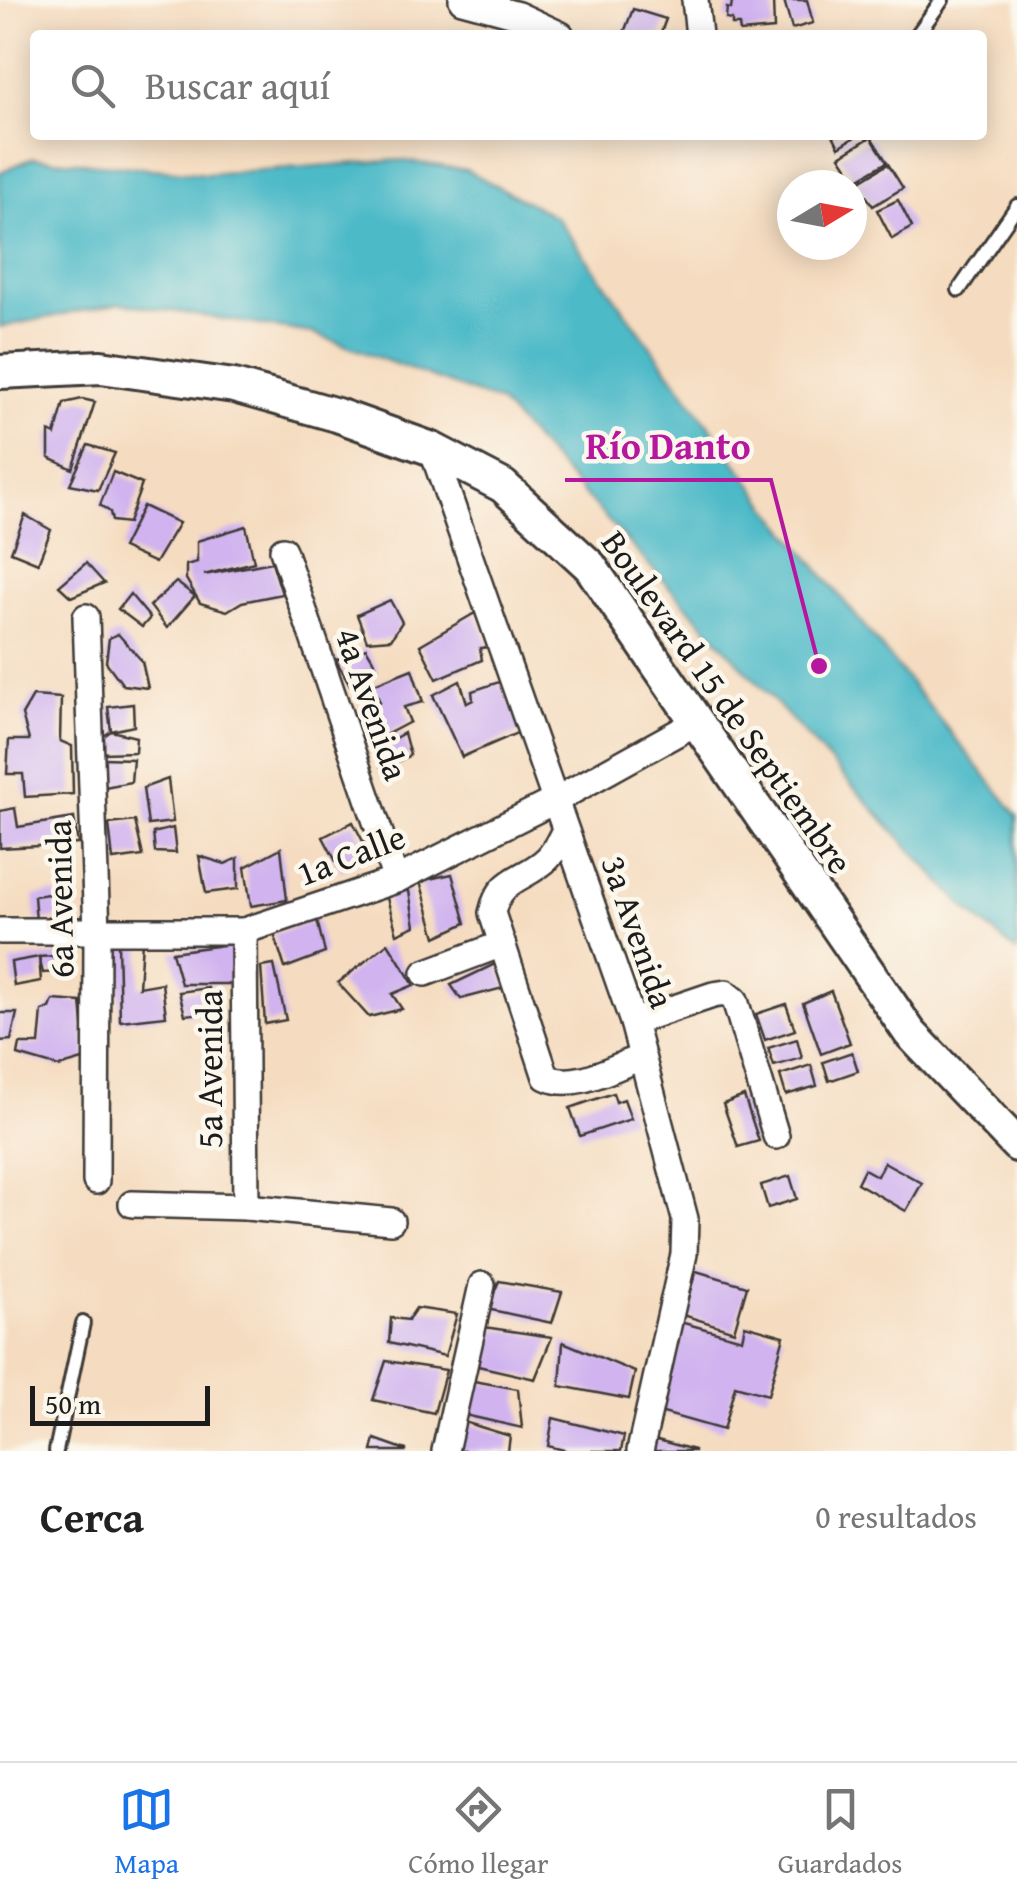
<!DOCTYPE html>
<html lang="es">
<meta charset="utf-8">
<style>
:root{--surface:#fff;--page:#f2f2f2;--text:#222;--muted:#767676;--line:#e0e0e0;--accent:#1a73e8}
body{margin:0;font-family:"Gentium Book Plus",serif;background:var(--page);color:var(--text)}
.compass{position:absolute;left:777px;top:170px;width:90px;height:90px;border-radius:50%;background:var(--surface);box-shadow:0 5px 25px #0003;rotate:80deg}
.scale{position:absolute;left:30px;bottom:25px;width:180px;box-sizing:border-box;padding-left:10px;border:5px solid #1c1c1c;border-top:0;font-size:28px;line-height:35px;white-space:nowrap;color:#1c1c1c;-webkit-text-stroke:8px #fbf7ec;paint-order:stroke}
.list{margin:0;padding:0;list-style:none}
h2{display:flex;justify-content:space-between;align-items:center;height:130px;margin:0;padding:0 40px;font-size:42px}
h2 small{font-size:32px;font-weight:400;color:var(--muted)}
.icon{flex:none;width:55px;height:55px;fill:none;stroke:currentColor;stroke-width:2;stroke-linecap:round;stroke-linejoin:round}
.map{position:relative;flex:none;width:1017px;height:1451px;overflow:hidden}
.search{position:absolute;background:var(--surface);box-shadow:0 5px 25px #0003;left:30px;right:30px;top:30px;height:110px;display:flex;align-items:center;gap:25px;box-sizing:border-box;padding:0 35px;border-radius:10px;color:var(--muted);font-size:38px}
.sheet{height:310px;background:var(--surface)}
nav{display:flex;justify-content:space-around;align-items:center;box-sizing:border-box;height:140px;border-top:2px solid var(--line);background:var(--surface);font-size:28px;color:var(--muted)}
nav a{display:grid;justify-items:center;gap:5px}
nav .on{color:var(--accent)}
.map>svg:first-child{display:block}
</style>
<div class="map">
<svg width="1017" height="1451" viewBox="0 0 1017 1451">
<rect width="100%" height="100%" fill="#fbf7ec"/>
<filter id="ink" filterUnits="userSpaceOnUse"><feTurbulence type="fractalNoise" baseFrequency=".01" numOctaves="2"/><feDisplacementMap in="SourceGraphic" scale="20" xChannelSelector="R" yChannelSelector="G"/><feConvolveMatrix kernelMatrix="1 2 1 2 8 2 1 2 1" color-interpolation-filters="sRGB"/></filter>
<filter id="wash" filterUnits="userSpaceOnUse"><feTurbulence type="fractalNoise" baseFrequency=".0048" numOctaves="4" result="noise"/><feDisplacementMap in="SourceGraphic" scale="40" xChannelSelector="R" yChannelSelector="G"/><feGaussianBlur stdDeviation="2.25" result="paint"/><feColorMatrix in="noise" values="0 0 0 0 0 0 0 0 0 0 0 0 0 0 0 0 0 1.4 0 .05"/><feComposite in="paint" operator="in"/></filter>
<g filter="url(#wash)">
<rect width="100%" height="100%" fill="#f5dcc0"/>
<path fill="#4dbac8" stroke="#346b72" stroke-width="2.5" d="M33 158 207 174 400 160 466 170 556 217 776 517 1017 815V952L965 908 499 402 312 333 121 303 0 327V172Z"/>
<g id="blocks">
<g fill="#d0b3ef">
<path d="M773 0 774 29 740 32 739 25H732V20L726 19 727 8 731 9 732 2Z"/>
<path d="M784 0H807L813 23 792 29Z"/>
<path d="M633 9 666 19 660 35H623Z"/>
<path d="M833 135H858L839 147Z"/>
<path d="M871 137 887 162 856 180 840 156Z"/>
<path d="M888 164 903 188 873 206 857 183Z"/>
<path d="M898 200 912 227 892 239 877 210Z"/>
<path d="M82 399 95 402 73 469 49 458V432L55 435 64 403Z"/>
<path d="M88 445 115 453 98 490 70 484Z"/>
<path d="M113 472 142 484 128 523 112 521 110 512 100 505Z"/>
<path d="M143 506 179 523 155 563 122 548Z"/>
<path d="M25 515 51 530 38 563 11 552Z"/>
<path d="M246 526 254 562 204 575 272 562 282 594 242 602 227 611 200 603 186 579V565L197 562V541Z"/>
<path d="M86 563 104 583 71 597 59 586Z"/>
<path d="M176 582 195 596 167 628 150 606Z"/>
<path d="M130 594 150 618 142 627 118 609Z"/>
<path d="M390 600 402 622 391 639 367 641 357 615Z"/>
<path d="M475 613 490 647 480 648 482 660 437 679 420 645Z"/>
<path d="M118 634 142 661 148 688 123 685 106 662 109 638Z"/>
<path d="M366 648 378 668 370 676 350 685 336 660Z"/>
<path d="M412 669 423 702 404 707 410 722 374 741 344 719 380 702 372 685Z"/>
<path d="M460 681 467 703 473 700 472 691 499 682 524 730 462 757 433 695Z"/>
<path d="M33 696 61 698 60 741 72 746 73 794 25 797 23 774H7L9 740H29L22 715Z"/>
<path d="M133 704 134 726 111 731 108 707Z"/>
<path d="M111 731 136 737 135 752 103 753 101 738Z"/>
<path d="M404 733 410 755 382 770 375 749Z"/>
<path d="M103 758 133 759 131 782 105 787Z"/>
<path d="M168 779 173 822 148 825 143 788Z"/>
<path d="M15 808 18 827 74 818 78 844 0 848V811Z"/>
<path d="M135 821 143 856 113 860 109 824Z"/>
<path d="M353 822 370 855 341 871 323 837Z"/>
<path d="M173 828 176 853 155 852 153 833Z"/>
<path d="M281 848 287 900 251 906 245 867Z"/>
<path d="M199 856 225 864 238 858V889L206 893Z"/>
<path d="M452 874 466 923 436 937 420 881Z"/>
<path d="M385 891H409L415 926 397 934Z"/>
<path d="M56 893 59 918 36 921 34 896Z"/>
<path d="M317 920 325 953 285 968 274 934Z"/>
<path d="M142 941 139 987 162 983 166 1016 120 1021 118 943Z"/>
<path d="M388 943 414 985 392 994 402 1009 369 1017 338 983Z"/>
<path d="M231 944 235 984H181L172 952Z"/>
<path d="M69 955 72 971 43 973 39 957Z"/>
<path d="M39 957 41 981 14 986 11 962Z"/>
<path d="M497 963 507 987 461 999 451 985Z"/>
<path d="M274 965 286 1020 265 1024 261 967Z"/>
<path d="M208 988 214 1012 185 1015 179 992Z"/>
<path d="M831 991 850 1043 821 1054 803 1003Z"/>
<path d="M53 1000 81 1002 86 1059 59 1067 18 1055 20 1044H39L42 1011 50 1008Z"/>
<path d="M786 1004 795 1030 765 1040 756 1014Z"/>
<path d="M0 1013H17L11 1040 0 1041Z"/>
<path d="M797 1039 802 1058 774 1066 768 1048Z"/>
<path d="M852 1052 858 1071 829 1081 823 1062Z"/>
<path d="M811 1065 817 1086 786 1095 780 1075Z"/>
<path d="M613 1093 616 1102 624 1099 631 1119 580 1136 570 1108Z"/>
<path d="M744 1096 759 1141 738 1147 723 1104Z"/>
<path d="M884 1162 922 1183 906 1211 857 1183 864 1169 877 1176Z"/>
<path d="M790 1176 797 1199 768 1208 761 1185Z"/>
<path d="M696 1271 747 1286 734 1331 683 1315Z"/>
<path d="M499 1281 562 1292 552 1323 487 1309Z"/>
<path d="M416 1308 457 1314 445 1356 389 1343 391 1318 408 1320Z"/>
<path d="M680 1322 742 1339 745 1325 784 1336 768 1395 735 1386 723 1430 656 1411Z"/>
<path d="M484 1327 552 1337 535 1379 478 1366Z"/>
<path d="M563 1342 635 1372 629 1399 560 1386Z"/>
<path d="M386 1361 446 1370 434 1413 373 1400Z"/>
<path d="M474 1381 518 1389 522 1428 465 1415Z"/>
<path d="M553 1418 624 1436 621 1451H568L548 1446Z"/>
<path d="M464 1422 510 1436 508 1451H459Z"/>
<path d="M650 1438 694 1450V1451H647Z"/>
<path d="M375 1439 406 1450V1451H372Z"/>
</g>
</g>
</g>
<g filter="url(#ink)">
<use href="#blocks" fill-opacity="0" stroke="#3d3935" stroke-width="2.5"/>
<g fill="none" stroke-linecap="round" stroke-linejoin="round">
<g stroke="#3d3935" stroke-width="18">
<g id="service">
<path d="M917 35 942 0"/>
<path d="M959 290 1017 206"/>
<path d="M56 1451 83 1323"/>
</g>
</g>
<g stroke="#3d3935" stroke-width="30">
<g id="minor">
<path d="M462 0 518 15 561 35"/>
<path d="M695 0 699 35"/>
<path d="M432 449 633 1022 685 1219 684 1254 640 1451"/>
<path d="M283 550 396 880"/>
<path d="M86 617 97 932 96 1181"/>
<path d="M565 830C560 839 556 850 548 858 526 880 500 876 492 913L546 1077C575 1091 613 1067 642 1057"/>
<path d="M0 931H244L396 880 554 801 695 723"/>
<path d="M244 931 246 1207"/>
<path d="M425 973 502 944"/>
<path d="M633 1022 713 995 726 993 735 1000 776 1136"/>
<path d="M132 1204 246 1207 391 1221"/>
<path d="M445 1451 482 1285"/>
</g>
</g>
<g stroke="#3d3935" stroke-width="38">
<path id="tertiary" d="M0 372 101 367 234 386 337 415 432 449 503 486 590 566 910 1033 1017 1145"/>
</g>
<use href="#service" stroke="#fff" stroke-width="12"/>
<use href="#minor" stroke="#fff" stroke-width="25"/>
<use href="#tertiary" stroke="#fff" stroke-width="32"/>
</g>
</g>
<g text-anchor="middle" stroke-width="9" stroke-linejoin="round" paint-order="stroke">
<g font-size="35" fill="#1c1c1c" stroke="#fbf7ec">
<text transform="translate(727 702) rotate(55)" y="12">Boulevard 15 de Septiembre</text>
<text transform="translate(372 704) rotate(71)" y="12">4a Avenida</text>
<text transform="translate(351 855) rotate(-21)" y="12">1a Calle</text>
<text transform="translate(60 899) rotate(-91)" y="12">6a Avenida</text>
<text transform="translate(638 932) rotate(71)" y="12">3a Avenida</text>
<text transform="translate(210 1069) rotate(-90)" y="12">5a Avenida</text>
</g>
</g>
<path fill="none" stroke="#b5179e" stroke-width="4" d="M819 666L771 480H565"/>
<circle fill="#b5179e" stroke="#fbf7ec" stroke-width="4" cx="819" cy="666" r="10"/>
<g font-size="38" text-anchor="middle" font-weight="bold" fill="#b5179e" stroke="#fbf7ec" stroke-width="9" stroke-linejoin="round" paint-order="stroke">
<text x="668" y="459">Río Danto</text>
</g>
</svg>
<svg class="compass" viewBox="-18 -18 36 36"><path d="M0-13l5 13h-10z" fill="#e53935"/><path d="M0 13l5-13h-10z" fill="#767676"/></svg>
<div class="scale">50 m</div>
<div class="search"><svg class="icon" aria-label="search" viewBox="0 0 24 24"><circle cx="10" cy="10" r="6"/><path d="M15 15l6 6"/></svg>Buscar aquí</div>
</div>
<section class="sheet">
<h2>Cerca<small>0 resultados</small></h2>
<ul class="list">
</ul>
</section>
<nav>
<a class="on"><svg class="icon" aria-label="map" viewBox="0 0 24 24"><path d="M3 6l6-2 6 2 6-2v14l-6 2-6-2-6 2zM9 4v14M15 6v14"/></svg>Mapa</a>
<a><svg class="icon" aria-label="directions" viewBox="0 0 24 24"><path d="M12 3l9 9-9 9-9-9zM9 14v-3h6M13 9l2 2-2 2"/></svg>Cómo llegar</a>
<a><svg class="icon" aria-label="saved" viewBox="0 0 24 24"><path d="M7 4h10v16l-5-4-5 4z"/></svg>Guardados</a>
</nav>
